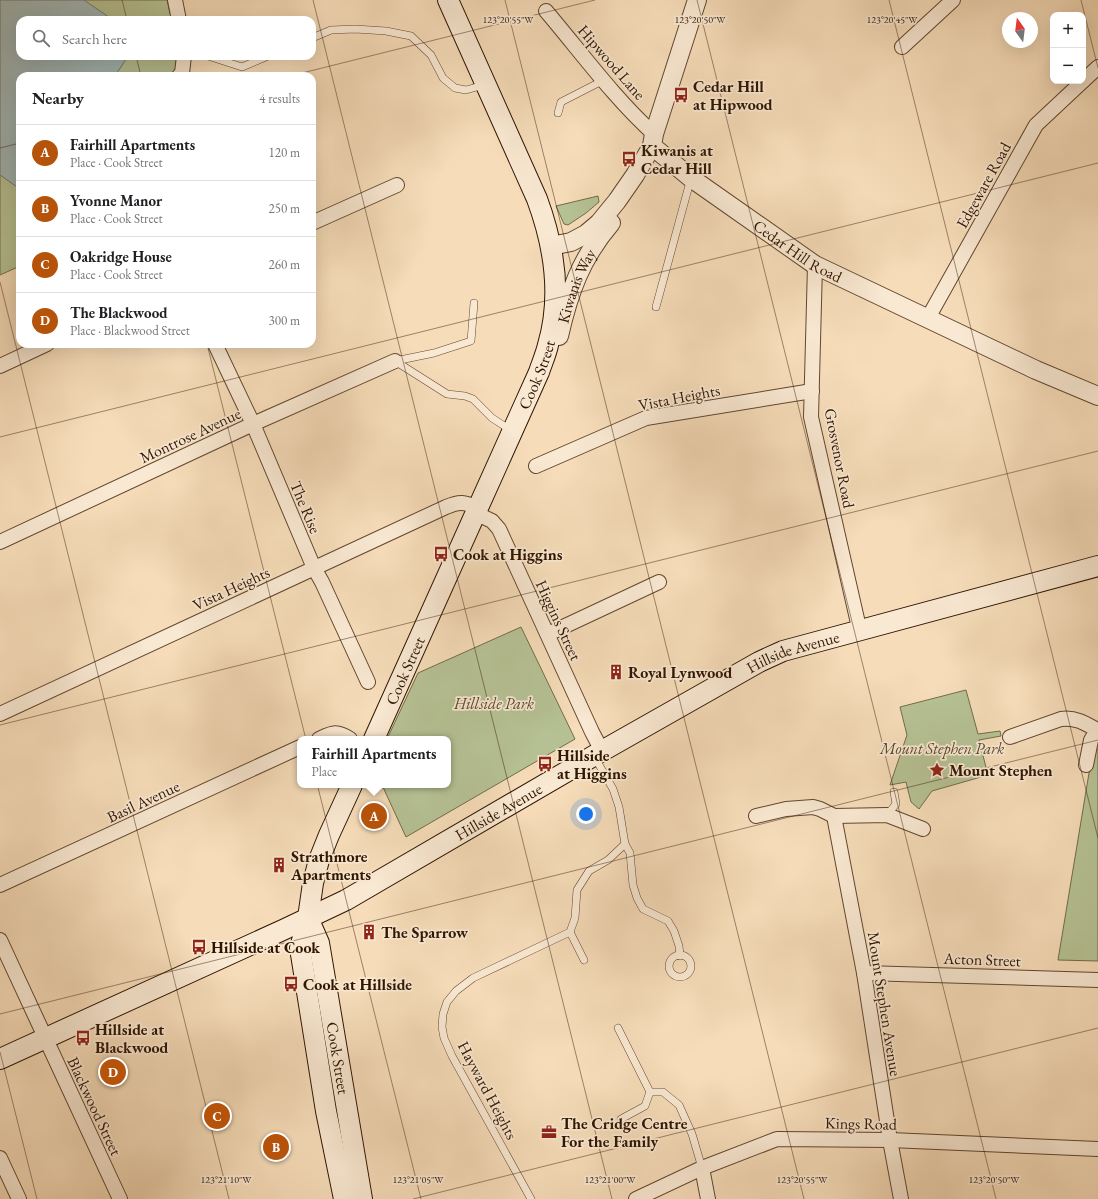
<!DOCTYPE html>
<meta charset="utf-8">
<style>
:root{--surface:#fff;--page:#f2f2f2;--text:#202124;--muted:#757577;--line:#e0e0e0;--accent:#b45309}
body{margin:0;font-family:"EB Garamond",serif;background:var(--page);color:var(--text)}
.controls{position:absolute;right:12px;top:12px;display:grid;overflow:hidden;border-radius:8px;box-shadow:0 4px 16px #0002}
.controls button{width:36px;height:36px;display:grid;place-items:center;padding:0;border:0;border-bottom:1px solid var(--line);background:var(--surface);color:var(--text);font:20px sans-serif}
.compass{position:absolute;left:1002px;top:12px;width:36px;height:36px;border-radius:50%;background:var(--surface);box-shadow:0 4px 16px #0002;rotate:346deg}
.you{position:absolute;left:586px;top:814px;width:14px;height:14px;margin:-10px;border:3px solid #fff;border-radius:50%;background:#1a73e8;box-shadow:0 0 0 6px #1a73e833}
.badge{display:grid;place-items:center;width:26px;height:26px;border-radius:50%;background:var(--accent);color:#fff;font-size:13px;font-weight:700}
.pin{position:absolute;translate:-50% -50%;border:2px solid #fff;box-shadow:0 1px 4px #0006}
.popup{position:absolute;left:297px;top:736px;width:154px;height:52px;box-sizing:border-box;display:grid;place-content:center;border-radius:8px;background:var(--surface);filter:drop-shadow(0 1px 3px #0005);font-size:13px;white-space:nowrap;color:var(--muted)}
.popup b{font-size:15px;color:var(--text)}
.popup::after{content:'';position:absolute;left:50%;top:100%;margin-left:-8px;border:8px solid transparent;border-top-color:var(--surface)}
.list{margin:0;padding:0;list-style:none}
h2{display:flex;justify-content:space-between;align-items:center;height:52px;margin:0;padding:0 16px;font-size:17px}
h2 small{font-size:13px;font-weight:400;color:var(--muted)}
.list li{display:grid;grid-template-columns:26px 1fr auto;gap:12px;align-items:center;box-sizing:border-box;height:56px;padding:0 16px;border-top:1px solid var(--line)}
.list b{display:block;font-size:15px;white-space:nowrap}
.list p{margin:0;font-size:13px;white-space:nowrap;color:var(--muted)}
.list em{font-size:13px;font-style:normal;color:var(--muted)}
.icon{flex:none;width:22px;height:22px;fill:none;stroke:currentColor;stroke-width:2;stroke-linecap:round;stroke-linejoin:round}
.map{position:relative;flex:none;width:1098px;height:1199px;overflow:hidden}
.search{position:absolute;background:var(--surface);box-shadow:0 4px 16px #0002;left:16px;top:16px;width:300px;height:44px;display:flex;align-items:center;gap:10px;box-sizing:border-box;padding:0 14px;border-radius:12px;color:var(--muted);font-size:15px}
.panel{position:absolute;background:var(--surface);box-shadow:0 4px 16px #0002;left:16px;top:72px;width:300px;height:276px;border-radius:12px}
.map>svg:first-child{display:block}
</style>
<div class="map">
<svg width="1098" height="1199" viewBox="0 0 1098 1199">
<rect width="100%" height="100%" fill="#f6dcb9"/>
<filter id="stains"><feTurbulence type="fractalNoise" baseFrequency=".005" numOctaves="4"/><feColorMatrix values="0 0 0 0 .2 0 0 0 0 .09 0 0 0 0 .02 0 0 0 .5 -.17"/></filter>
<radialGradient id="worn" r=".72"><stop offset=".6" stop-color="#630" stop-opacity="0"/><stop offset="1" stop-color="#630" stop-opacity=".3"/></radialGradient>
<g fill="#b6c295" stroke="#726c4a">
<path d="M0 0H167L170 14 173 13 175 20H20V56H180L175 76H20V266L0 275Z"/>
<path d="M598 196 599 202 586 213 568 225 564 224 556 206Z"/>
<path d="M521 627 575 739 406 837 382 785H448V739H387L418 673Z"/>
<path d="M966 690 978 734 1000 731 1001 736 979 740 988 775 932 791 919 809 911 802 906 782 890 785 907 735 900 707Z"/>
<path d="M1098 748V961L1058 960 1093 749Z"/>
</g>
<path fill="#a1b9ba" stroke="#737770" d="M0 0H84L113 20H20V56H128L115 76H20V189L0 175Z"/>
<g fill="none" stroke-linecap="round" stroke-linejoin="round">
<g stroke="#61472e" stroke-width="8">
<g id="service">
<path d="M312 38 331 30 355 29 386 31 411 36 431 55 443 78 455 88 466 90 484 85"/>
<path d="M208 56 242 67 268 56"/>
<path d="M558 113 561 102 604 80"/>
<path d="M656 307 691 178"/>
<path d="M395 361 447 394 465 396 473 399 492 418 512 431"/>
<path d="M395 361 434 353 471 341 474 303"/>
<path d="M594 756 613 789 619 807 625 844 630 853 633 885 637 898 643 909 668 921 674 931 679 946 680 956"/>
<path d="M887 815 896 804 894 792"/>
<path d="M570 932 584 960"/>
<circle cx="680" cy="966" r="11"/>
<path d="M618 1028 650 1092H663L679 1105 692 1134 702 1168"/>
<path d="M621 1119 645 1106 650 1092"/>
<path d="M531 1199 452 1056 444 1038 442 1027 443 1014 447 1002 456 991 473 978 570 932 575 918 577 890 589 871 608 860 625 844"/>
</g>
</g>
<g stroke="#61472e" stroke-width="16">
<g id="minor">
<path d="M175 0 179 20"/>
<path d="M546 11C580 51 615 99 654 134"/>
<path d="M902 47 953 0"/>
<path d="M179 76 182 73 184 56"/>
<path d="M1083 81 1098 67"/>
<path d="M312 223 397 185"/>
<path d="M815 265 811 417 860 632"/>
<path d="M928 318 1036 125 1083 81"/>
<path d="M215 344 253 424 314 568 322 582 368 682"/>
<path d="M0 366 47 344"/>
<path d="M536 466 646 418 812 391"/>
<path d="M475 513 492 521 499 529 592 732 602 751"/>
<path d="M0 542 253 424 395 361"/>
<path d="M548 634 659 582"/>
<path d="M0 714 446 507C460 501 464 502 478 508"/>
<path d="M1010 737 1061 719C1075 717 1085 723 1097 730L1091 740 1086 765"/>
<path d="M319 739C332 733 336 730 350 739"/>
<path d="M756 816 786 809 813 807 820 809 834 816 887 815 923 829"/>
<path d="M834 816 864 973 890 1140 901 1199"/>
<path d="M0 885 300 747"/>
<path d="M0 940 120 1199"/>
<path d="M864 973 1098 980"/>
<path d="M0 1158 19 1199"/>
<path d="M702 1168 708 1199"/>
<path d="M636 1199 702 1168 777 1139 890 1140 1098 1149"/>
</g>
</g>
<g stroke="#61472e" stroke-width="20">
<g id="tertiary">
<path id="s1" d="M652 146 691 178 815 265 1036 370 1098 396"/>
<path d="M551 246 571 242 586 234 599 223 617 201 635 175 652 146 654 134 697 0"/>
<path id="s2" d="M559 336C569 292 581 258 611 223"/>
</g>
</g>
<g stroke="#2f1500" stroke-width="22">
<g id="secondary">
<path id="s3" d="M374 739 539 372C542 363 546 354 548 345 562 297 554 245 537 199L448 0"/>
<path id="s4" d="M308 918 319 943 362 1199"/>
<path id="s5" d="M0 1059 285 929 346 900 602 751 759 662 783 651 1098 566"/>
<path d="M344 1199 326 1111 300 948 308 918 313 883 319 860 329 835 352 785"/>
</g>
</g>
<use href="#service" stroke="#f9e8d2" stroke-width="7"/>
<use href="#minor" stroke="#f9e8d2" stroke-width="14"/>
<use href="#tertiary" stroke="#f9e8d2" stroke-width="18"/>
<use href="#secondary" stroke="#f9e8d2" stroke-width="20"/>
</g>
<path fill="none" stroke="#2f1500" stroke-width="1" stroke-opacity="0.45" d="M122 0 127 20M313 0 612 1199M505 0 804 1199M697 0 996 1199M889 0 1098 838M1081 0 1098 68M136 56 141 76M290 76 595 0M0 148 20 143M0 282 229 1199M207 344 421 1199M0 437 1098 163M0 725 1098 451M0 1014 1098 740M0 1052 37 1199M413 1199 1098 1028"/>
<defs>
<g id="bus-bare" transform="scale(1.2)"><path d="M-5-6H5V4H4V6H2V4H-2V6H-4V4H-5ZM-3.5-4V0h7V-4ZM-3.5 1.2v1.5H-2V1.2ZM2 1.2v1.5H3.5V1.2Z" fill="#8f2418" stroke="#f9e8d2" stroke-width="2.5" paint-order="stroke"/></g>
<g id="building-bare" transform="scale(1.2)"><path d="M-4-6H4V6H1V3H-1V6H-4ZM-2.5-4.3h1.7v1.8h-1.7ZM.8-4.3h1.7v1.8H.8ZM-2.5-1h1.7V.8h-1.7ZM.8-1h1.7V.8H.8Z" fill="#8f2418" stroke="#f9e8d2" stroke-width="2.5" paint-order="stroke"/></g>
<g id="sight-bare" transform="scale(1.2)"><path d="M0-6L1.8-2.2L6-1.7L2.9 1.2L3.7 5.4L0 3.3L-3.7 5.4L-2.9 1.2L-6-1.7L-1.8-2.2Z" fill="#8f2418" stroke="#f9e8d2" stroke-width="2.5" paint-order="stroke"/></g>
<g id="office-bare" transform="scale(1.2)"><path d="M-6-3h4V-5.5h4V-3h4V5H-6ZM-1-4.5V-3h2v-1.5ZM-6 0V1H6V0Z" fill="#8f2418" stroke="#f9e8d2" stroke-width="2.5" paint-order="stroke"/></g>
</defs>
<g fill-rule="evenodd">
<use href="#bus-bare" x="681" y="95"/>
<use href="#bus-bare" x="629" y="159"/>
<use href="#bus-bare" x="441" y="554"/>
<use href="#building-bare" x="616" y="672"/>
<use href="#bus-bare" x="545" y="764"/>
<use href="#sight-bare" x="937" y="770"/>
<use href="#building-bare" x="279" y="865"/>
<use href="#building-bare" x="369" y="932"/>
<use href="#bus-bare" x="199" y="947"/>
<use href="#bus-bare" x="291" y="984"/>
<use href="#bus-bare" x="83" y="1038"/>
<use href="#office-bare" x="549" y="1132"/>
</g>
<g text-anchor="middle" stroke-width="3.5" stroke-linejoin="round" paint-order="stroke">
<g font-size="16" fill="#2f1500" stroke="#f9e8d2">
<text transform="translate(612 62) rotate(49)" y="6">Hipwood Lane</text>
<text transform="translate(983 185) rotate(-61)" y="6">Edgeware Road</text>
<text dy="6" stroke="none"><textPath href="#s1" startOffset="180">Cedar Hill Road</textPath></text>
<text dy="6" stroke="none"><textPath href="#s2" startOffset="53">Kiwanis Way</textPath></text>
<text dy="6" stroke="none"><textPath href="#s3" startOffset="399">Cook Street</textPath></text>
<text transform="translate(679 397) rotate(-11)" y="6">Vista Heights</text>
<text transform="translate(190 435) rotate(-25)" y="6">Montrose Avenue</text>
<text transform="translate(840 458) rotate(79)" y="6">Grosvenor Road</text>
<text transform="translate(306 507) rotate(67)" y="6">The Rise</text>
<text transform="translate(231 588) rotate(-25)" y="6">Vista Heights</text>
<text transform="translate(559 620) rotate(65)" y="6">Higgins Street</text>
<text dy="6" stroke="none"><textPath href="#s5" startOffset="893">Hillside Avenue</textPath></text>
<text dy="6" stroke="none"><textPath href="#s3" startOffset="75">Cook Street</textPath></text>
<text transform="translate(143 801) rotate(-25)" y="6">Basil Avenue</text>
<text dy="6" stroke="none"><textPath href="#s5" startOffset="557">Hillside Avenue</textPath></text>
<text transform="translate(982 959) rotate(2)" y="6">Acton Street</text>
<text transform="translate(885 1004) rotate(81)" y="6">Mount Stephen Avenue</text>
<text dy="6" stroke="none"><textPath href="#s4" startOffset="144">Cook Street</textPath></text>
<text transform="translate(488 1090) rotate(62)" y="6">Hayward Heights</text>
<text transform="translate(95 1106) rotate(65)" y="6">Blackwood Street</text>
<text transform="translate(861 1123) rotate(1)" y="6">Kings Road</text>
</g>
<g font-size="16" font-weight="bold" fill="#2f1500" stroke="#f9e8d2" text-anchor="start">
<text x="693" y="92">Cedar Hill<tspan x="693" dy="18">at Hipwood</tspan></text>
<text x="641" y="156">Kiwanis at<tspan x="641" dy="18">Cedar Hill</tspan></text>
<text x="453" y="560">Cook at Higgins</text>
<text x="628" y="678">Royal Lynwood</text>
<text x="557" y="761">Hillside<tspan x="557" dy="18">at Higgins</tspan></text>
<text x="949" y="776">Mount Stephen</text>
<text x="291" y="862">Strathmore<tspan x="291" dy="18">Apartments</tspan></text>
<text x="381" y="938">The Sparrow</text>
<text x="211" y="953">Hillside at Cook</text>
<text x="303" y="990">Cook at Hillside</text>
<text x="95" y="1035">Hillside at<tspan x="95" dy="18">Blackwood</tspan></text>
<text x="561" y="1129">The Cridge Centre<tspan x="561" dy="18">For the Family</tspan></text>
</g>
<g font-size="16" font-style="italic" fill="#58492d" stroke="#f9e8d2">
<text x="494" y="709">Hillside Park</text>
<text x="942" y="754">Mount Stephen Park</text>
</g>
</g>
<g font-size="10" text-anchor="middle" fill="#2f1500" stroke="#f9e8d2" stroke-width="3.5" stroke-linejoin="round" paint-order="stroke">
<text x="508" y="23">123°20'55"W</text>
<text x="700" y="23">123°20'50"W</text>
<text x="892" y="23">123°20'45"W</text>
<text x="226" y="1183">123°21'10"W</text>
<text x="418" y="1183">123°21'05"W</text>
<text x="610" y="1183">123°21'00"W</text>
<text x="802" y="1183">123°20'55"W</text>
<text x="994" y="1183">123°20'50"W</text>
</g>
<rect width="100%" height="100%" filter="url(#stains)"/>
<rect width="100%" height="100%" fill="url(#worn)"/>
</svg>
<div class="controls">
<button>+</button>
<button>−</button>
</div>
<svg class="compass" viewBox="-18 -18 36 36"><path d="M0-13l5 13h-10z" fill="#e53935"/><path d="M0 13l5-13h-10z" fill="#757577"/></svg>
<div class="you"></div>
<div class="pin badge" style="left:374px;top:816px">A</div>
<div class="popup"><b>Fairhill Apartments</b>Place</div>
<div class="pin badge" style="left:276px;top:1147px">B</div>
<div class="pin badge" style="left:217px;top:1116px">C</div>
<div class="pin badge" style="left:113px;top:1072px">D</div>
<div class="search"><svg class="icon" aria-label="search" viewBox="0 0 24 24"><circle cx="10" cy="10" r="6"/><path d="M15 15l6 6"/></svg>Search here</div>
<section class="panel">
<h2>Nearby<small>4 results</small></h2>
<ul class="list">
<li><span class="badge">A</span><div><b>Fairhill Apartments</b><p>Place · Cook Street</p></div><em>120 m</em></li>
<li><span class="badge">B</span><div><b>Yvonne Manor</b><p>Place · Cook Street</p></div><em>250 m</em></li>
<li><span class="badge">C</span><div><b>Oakridge House</b><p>Place · Cook Street</p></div><em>260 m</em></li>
<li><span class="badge">D</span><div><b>The Blackwood</b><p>Place · Blackwood Street</p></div><em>300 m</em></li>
</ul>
</section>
</div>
